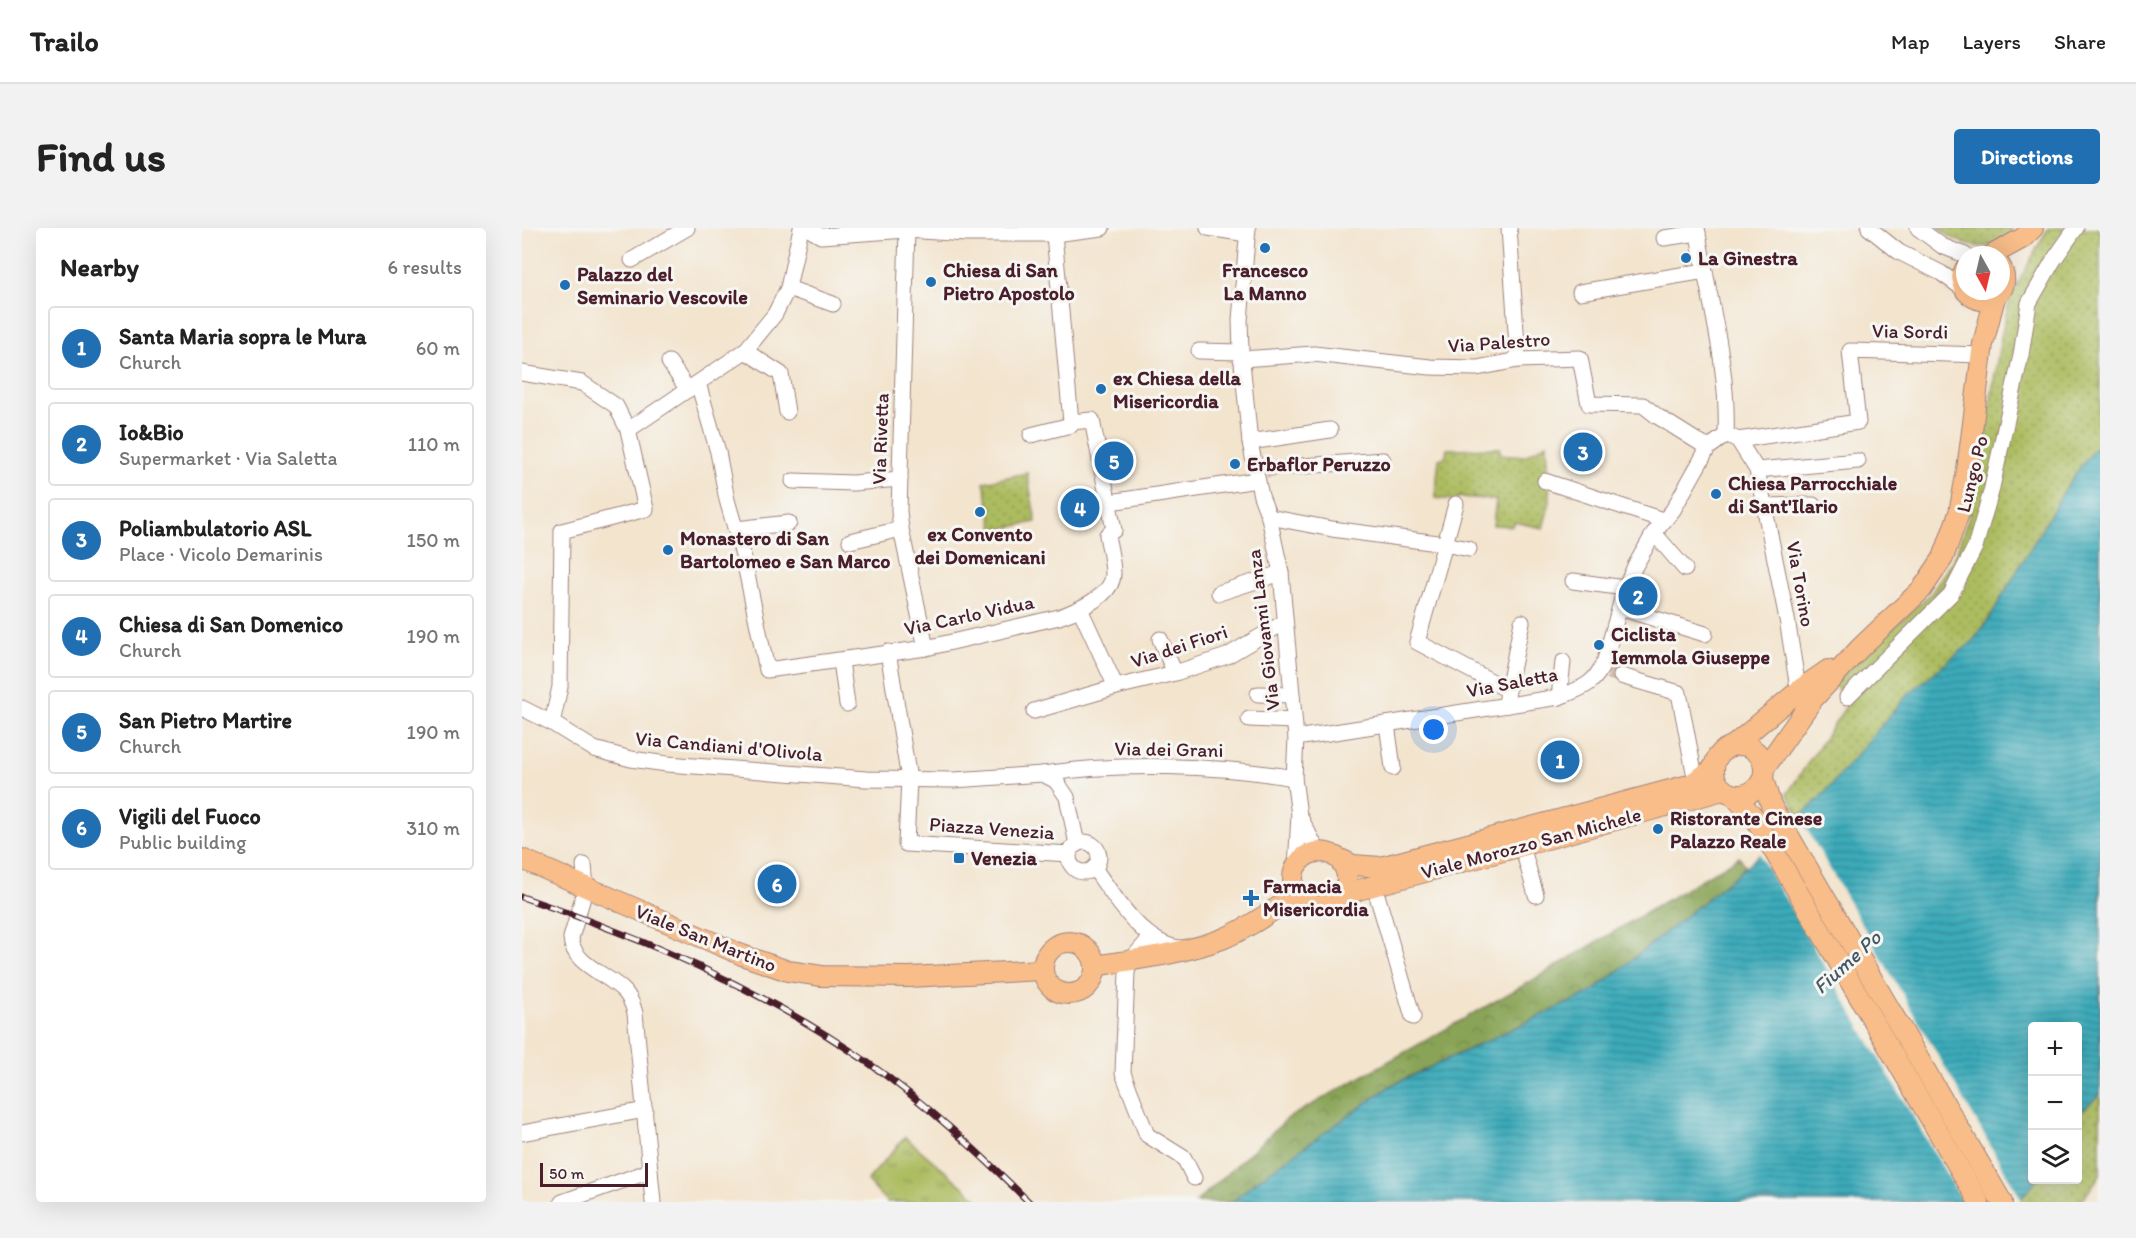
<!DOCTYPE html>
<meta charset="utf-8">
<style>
:root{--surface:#fff;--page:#f2f2f2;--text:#222;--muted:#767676;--line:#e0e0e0;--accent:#1f6fb2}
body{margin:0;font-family:Itim,sans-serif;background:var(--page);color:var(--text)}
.controls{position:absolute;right:18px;bottom:18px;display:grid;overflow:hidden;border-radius:6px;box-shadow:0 6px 24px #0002}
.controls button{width:54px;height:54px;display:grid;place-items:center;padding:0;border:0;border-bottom:2px solid var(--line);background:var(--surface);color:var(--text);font:30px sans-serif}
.compass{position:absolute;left:1434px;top:18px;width:54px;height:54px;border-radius:50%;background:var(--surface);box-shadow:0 6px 24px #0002;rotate:172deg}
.scale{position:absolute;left:18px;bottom:15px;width:108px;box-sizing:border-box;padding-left:6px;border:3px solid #4a1f2b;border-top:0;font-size:16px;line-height:21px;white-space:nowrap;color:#4a1f2b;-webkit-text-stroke:4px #f6f6f2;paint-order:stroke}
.you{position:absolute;left:912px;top:502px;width:21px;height:21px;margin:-15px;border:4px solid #fff;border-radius:50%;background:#1a73e8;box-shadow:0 0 0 9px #1a73e833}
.badge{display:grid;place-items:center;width:39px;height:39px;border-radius:50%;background:var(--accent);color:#fff;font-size:20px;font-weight:700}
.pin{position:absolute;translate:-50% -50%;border:3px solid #fff;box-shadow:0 2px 6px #0006}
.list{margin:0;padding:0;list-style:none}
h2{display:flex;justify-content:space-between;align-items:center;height:78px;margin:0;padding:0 24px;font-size:26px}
h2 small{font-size:20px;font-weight:400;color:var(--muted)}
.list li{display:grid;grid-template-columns:39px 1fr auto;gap:18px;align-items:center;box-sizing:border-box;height:84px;margin:0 12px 12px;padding:0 12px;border:2px solid var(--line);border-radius:6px}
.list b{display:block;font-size:22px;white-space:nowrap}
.list p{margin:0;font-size:20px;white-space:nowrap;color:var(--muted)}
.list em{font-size:20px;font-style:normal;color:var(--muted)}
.icon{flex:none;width:33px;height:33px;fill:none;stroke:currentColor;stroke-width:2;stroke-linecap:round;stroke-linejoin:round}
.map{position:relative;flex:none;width:1578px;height:974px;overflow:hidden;border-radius:6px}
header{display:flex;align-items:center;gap:36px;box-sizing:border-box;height:84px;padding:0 30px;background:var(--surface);border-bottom:2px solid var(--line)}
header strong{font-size:28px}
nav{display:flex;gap:33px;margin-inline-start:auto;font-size:21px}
.intro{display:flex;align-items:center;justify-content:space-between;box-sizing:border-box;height:144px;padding:0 36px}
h1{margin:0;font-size:42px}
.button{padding:15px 27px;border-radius:6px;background:var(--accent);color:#fff;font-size:21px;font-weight:700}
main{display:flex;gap:36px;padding:0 36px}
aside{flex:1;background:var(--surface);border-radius:6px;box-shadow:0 6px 24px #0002}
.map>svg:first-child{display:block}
</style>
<header>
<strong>Trailo</strong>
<nav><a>Map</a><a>Layers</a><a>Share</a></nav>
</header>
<div class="intro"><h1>Find us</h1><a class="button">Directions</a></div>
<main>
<aside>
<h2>Nearby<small>6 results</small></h2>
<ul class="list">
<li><span class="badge">1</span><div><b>Santa Maria sopra le Mura</b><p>Church</p></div><em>60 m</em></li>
<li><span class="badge">2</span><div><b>Io&amp;Bio</b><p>Supermarket · Via Saletta</p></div><em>110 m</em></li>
<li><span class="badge">3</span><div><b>Poliambulatorio ASL</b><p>Place · Vicolo Demarinis</p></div><em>150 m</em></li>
<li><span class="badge">4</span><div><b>Chiesa di San Domenico</b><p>Church</p></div><em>190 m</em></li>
<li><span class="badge">5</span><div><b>San Pietro Martire</b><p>Church</p></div><em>190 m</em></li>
<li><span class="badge">6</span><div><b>Vigili del Fuoco</b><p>Public building</p></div><em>310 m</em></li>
</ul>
</aside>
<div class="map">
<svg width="1578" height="974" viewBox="0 0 1578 974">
<defs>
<pattern id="grass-tufts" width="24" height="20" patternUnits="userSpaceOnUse" patternTransform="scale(1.5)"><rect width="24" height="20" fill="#acbc5f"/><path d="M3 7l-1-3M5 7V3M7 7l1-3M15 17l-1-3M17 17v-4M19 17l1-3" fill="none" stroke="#8e984f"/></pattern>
<pattern id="forest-crowns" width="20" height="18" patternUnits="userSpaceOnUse" patternTransform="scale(1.5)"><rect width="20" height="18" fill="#89a456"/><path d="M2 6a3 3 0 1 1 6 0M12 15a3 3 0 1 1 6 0" fill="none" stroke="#728547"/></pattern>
<pattern id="park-dots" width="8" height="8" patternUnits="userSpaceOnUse" patternTransform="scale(1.5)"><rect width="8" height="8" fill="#acbc5f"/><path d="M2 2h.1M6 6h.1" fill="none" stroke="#8e984f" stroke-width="1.8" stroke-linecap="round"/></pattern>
<pattern id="water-rules" width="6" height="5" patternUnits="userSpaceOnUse" patternTransform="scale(1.5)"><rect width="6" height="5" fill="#3baab9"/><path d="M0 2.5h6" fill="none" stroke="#348a97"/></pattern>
</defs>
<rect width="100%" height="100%" fill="#f6f6f2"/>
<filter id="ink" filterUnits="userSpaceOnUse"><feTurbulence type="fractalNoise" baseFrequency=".0167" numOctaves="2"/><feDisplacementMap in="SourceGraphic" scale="12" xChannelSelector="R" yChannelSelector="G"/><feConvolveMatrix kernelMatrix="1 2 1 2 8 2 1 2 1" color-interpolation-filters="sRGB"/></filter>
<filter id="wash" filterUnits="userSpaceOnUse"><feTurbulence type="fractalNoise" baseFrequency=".008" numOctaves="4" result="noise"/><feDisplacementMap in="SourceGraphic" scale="24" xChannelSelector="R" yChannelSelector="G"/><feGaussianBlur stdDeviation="1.35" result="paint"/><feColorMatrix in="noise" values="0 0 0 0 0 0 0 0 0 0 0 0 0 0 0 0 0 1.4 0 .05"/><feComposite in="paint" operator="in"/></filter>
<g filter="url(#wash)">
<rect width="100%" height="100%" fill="#f3e4ce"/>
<path fill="url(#grass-tufts)" stroke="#7b6e45" stroke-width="1.5" d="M383 909 459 974H365L345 953Z"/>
<path fill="url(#forest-crowns)" stroke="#6a6240" stroke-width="1.5" d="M1217 629 1224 639 1070 764 870 857 733 954 710 974H674L766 890 1018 748Z"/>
<g fill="url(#park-dots)" stroke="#7b6e45" stroke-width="1.5" fill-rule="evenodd">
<path d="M1416 0H1491C1470 30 1441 19 1416 0Z"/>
<path d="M1526 0H1578V947L1559 974H1501L1265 566 1327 474 1311 456 1409 365 1431 333 1447 288 1457 245 1479 109 1488 70ZM1510 798H1556V952H1510Z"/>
<path d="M1025 215 1028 274 1021 300 992 294 991 298 971 297 974 272 939 269 931 272 913 270 917 231 923 229 925 221 978 220V226L1003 228Z"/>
<path d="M505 245 514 294 472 302 462 254Z"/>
</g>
<path fill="url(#water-rules)" stroke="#426472" stroke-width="1.5" d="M1578 213V867L1556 886V798H1510V952H1515L1496 974H710L733 954 870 857 1070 764 1224 639 1299 569 1386 466 1450 414 1465 394 1548 253Z"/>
<path fill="#f3e4ce" d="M1276 586 1501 974H1441L1236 624Z"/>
</g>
<g filter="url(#ink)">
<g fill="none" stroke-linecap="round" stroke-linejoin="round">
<g stroke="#d1bdad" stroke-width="15" stroke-dasharray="15 8" stroke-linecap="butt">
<path d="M744 242 767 239"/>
<path d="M1087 444 1099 448"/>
</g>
<g stroke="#9e827c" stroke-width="17">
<g id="minor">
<path d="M285 0 299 8 385 2 444 6H532L580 0"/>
<path d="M686 0 725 6"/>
<path d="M726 0 718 92 719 124 728 214 734 244 739 268 747 289 759 345 774 510 772 550 777 587 774 640"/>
<path d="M987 0 996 132"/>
<path d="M1175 0C1186 69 1207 137 1204 207"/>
<path d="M1347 0 1377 24 1419 45 1443 62"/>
<path d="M1396 0 1420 18 1443 27"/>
<path d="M385 2 377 283 379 301 404 420"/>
<path d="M1142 10 1176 5"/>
<path d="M110 32 165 0"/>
<path d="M266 60 311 76"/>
<path d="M1058 64 1183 43"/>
<path d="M223 123 259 146 265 184"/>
<path d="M677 123 719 124"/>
<path d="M719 131 792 126 908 139 955 140 996 132 1058 130 1067 176 1121 177 1135 188 1186 220"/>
<path d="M147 134 166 162"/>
<path d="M0 145 60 155 94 178 106 202 124 281 40 303 38 459 30 495"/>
<path d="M176 155 196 224 205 272 221 327 245 442 404 420 537 389C554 383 591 368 591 346 591 333 587 319 585 307L592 302 570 192 549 194 532 6"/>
<path d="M106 202 223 123 253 86 266 60 279 0"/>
<path d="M509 207 549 197V194"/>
<path d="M1210 209 1216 212 1235 242 1265 391 1275 454"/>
<path d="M1216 212 1336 194 1328 123 1460 127"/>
<path d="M728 214 808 202"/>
<path d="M767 239 861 232"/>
<path d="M1235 242 1336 233"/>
<path d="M271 253 331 255 378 251"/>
<path d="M1023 253 1141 292"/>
<path d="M588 274 735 252"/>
<path d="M934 276 923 316 947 321"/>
<path d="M1243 278 1291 277"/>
<path d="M747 289 810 301 923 316 895 414 986 462 984 477"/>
<path d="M214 301 267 295"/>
<path d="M1132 305 1163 341"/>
<path d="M328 313 379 301"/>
<path d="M1051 353 1103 360"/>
<path d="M697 365 759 345"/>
<path d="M1098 380 1183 406"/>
<path d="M558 381 594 459 653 445 705 428 763 394"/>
<path d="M638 411 653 445"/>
<path d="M366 424 387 551 384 616 547 626"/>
<path d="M319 433 325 476"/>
<path d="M1099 448 1157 465 1174 554"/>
<path d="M986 462 1000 394"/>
<path d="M736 466 770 467"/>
<path d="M1037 469 1041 434"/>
<path d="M1325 469 1429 366 1453 319 1469 264 1499 127 1507 75 1531 33 1554 0"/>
<path d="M0 480 30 495 72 521 109 531 145 536 344 551 432 552 521 546 534 553 545 569 555 616"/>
<path d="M512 483 594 459"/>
<path d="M727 491 772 493"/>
<path d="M865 496 871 540"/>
<path d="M774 510 1037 469C1060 460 1073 457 1083 432L1103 360 1113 338 1132 305 1151 282 1186 220 1204 207"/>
<path d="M521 546C597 534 696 537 772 550"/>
<path d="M777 587 796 624"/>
<circle cx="562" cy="629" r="15"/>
<path d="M1000 618 1014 667"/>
<path d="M62 637 64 659 49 710C50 737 87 746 103 764 108 770 111 777 113 785L131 974"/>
<path d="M572 640C592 668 622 718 659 720"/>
<path d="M852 657 891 789"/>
<path d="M630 708 609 732 605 744 601 845 625 907 662 930 672 950"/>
<path d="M0 905 123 882"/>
<path d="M40 974 128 943"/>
</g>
</g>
<g stroke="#9e827c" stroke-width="22">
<g id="major">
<path d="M1470 27 1501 10 1511 0"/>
<path d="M1443 41 1440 49 1443 61"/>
<path d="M1444 63C1463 85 1492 64 1479 39"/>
<circle cx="1217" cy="542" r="25"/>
<path d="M1212 517 1280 460 1306 442"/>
<path d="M1242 541 1291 471 1338 420 1400 361 1421 330 1437 285 1445 242 1461 116 1473 69"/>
<path d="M1241 551 1249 577 1480 974"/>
<path d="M1211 567 1232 589 1457 974"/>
<circle cx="798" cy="651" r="27"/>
<path d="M814 629 831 637 859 639 1167 557 1191 541"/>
<path d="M0 631 220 727 266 743 300 748 387 749 521 742"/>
<path d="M818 670 836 662 1000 618 1201 562"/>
<circle cx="547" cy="740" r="26"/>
<path d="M573 738C615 731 660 726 700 711 727 700 751 682 776 666"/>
</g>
</g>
<use href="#minor" stroke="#fff" stroke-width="15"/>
<use href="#major" stroke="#f8bd89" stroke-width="20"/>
<g stroke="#4a1f2b" stroke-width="7">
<path id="rail" d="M0 669C123 711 237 759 345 834 404 875 456 924 507 974"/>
</g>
<use href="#rail" stroke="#f6f6f2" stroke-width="4.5" stroke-dasharray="14" stroke-linecap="butt"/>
</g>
</g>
<g fill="#1f6fb2" stroke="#f6f6f2" stroke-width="2">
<circle cx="743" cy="20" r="6"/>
<circle cx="1164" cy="30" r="6"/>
<circle cx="409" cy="54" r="6"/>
<circle cx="43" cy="57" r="6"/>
<circle cx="579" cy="161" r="6"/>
<circle cx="713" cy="236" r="6"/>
<circle cx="1194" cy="266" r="6"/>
<circle cx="458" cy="284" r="6"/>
<circle cx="146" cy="322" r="6"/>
<circle cx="1077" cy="417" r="6"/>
<circle cx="1136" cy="601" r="6"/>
<rect x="431" y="624" width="12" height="12" rx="3"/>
<path d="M726 661h6v6h6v6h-6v6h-6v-6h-6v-6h6z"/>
</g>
<g text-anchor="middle" stroke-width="6" stroke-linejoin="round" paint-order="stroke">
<g font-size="20" font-weight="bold" fill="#4a1f2b" stroke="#f6f6f2" text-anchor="start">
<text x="1176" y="37">La Ginestra</text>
<text x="421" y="49">Chiesa di San<tspan x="421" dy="23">Pietro Apostolo</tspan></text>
<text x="743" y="49" text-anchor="middle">Francesco<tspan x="743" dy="23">La Manno</tspan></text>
<text x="55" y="53">Palazzo del<tspan x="55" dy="23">Seminario Vescovile</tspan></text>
<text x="591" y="157">ex Chiesa della<tspan x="591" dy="23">Misericordia</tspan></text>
<text x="725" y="243">Erbaflor Peruzzo</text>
<text x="1206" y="262">Chiesa Parrocchiale<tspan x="1206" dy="23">di Sant'Ilario</tspan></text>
<text x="458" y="313" text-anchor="middle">ex Convento<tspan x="458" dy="23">dei Domenicani</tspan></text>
<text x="158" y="317">Monastero di San<tspan x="158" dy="23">Bartolomeo e San Marco</tspan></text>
<text x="1089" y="413">Ciclista<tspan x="1089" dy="23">Iemmola Giuseppe</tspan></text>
<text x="1148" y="597">Ristorante Cinese<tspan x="1148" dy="23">Palazzo Reale</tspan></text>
<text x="449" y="637">Venezia</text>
<text x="741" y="665">Farmacia<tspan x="741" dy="23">Misericordia</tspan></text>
</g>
<g font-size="20" fill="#4a1f2b" stroke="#f6f6f2">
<text transform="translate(1388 103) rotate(1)" y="7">Via Sordi</text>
<text transform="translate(977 114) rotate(-4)" y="7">Via Palestro</text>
<text transform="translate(358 211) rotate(-88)" y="7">Via Rivetta</text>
<text transform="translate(1450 246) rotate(-76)" y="7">Lungo Po</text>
<text transform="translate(1279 356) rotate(80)" y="7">Via Torino</text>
<text transform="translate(447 387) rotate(-12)" y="7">Via Carlo Vidua</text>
<text transform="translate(741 402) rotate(-97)" y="7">Via Giovanni Lanza</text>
<text transform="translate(657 418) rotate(-18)" y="7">Via dei Fiori</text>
<text transform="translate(990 454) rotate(-11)" y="7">Via Saletta</text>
<text transform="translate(207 518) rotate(5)" y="7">Via Candiani d'Olivola</text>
<text transform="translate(647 521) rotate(1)" y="7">Via dei Grani</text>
<text transform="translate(470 600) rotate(4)" y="7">Piazza Venezia</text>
<text transform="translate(1009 615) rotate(-15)" y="7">Viale Morozzo San Michele</text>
<text transform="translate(184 710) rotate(22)" y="7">Viale San Martino</text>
</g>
<g font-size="21" font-style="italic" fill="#445764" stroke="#f6f6f2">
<text transform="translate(1325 734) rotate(-42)" y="7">Fiume Po</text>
</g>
</g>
</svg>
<div class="controls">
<button>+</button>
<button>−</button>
<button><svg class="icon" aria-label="layers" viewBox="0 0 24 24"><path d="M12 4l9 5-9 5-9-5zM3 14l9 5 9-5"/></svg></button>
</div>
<svg class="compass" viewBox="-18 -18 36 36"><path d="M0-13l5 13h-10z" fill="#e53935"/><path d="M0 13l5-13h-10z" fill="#767676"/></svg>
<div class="scale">50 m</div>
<div class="you"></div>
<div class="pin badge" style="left:1038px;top:532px">1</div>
<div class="pin badge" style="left:1116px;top:368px">2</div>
<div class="pin badge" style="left:1061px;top:224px">3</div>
<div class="pin badge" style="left:558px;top:280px">4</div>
<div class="pin badge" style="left:592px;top:233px">5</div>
<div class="pin badge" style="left:255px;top:656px">6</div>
</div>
</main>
